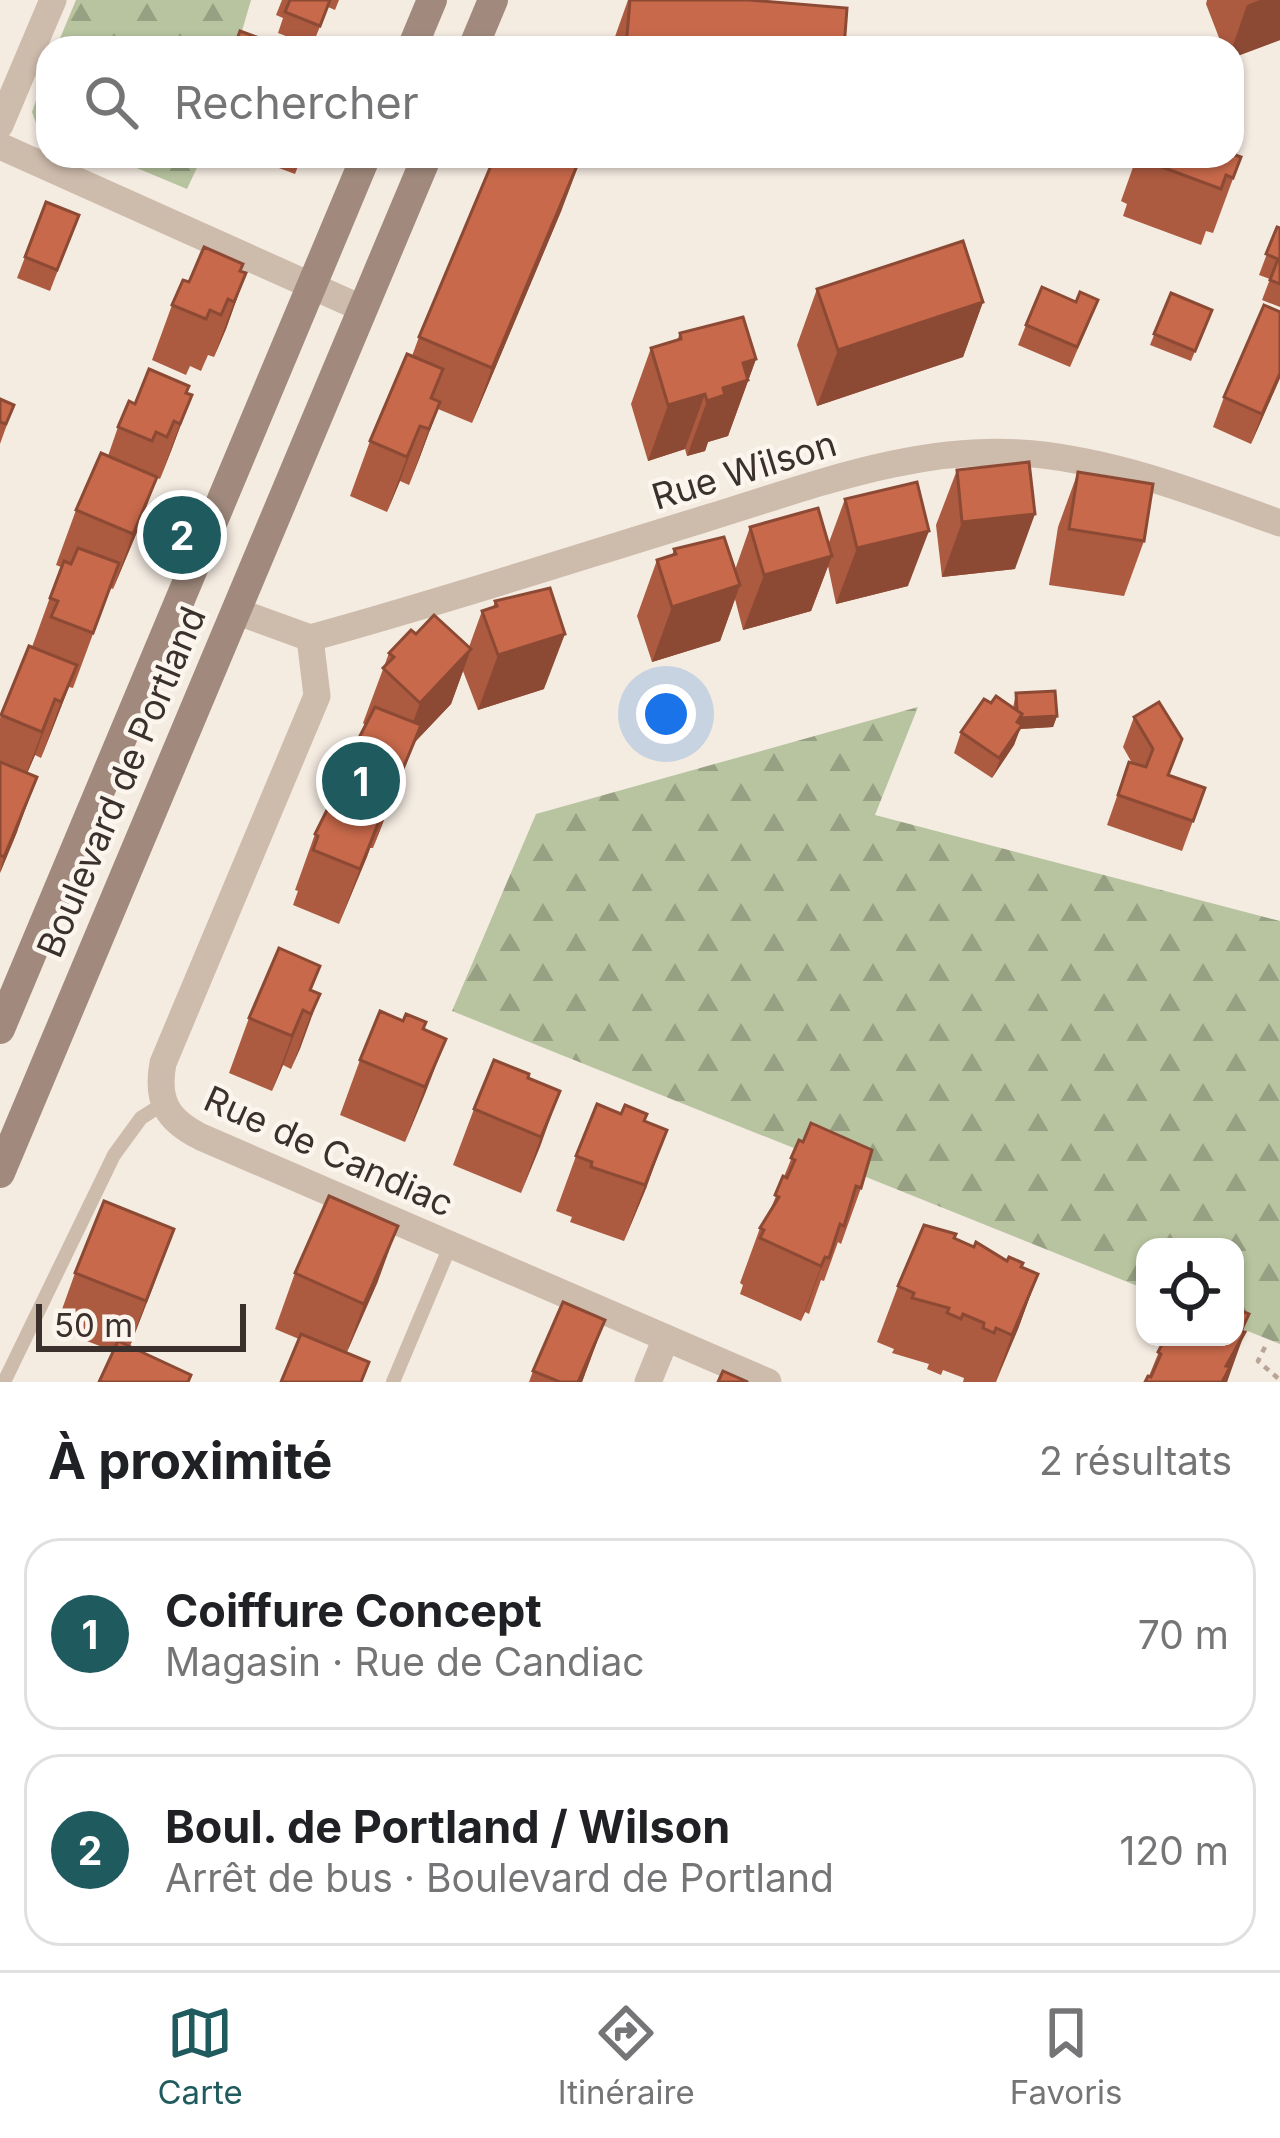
<!DOCTYPE html>
<html lang="fr">
<meta charset="utf-8">
<style>
:root{--surface:#fff;--page:#f6f6f6;--text:#202124;--muted:#757577;--line:#e0e0e0;--accent:#1f5a5e}
body{margin:0;font-family:Inter,sans-serif;background:var(--page);color:var(--text)}
.controls{position:absolute;right:36px;bottom:36px;display:grid;overflow:hidden;border-radius:24px;box-shadow:0 3px 9px #0004}
.controls button{width:108px;height:108px;display:grid;place-items:center;padding:0;border:0;border-bottom:3px solid var(--line);background:var(--surface);color:var(--text);font:60px sans-serif}
.scale{position:absolute;left:36px;bottom:30px;width:210px;box-sizing:border-box;padding-left:12px;border:6px solid #3b302b;border-top:0;font-size:33px;line-height:42px;white-space:nowrap;color:#3b302b;-webkit-text-stroke:9px #fbf5ee;paint-order:stroke}
.you{position:absolute;left:666px;top:714px;width:42px;height:42px;margin:-30px;border:9px solid #fff;border-radius:50%;background:#1a73e8;box-shadow:0 0 0 18px #1a73e833}
.badge{display:grid;place-items:center;width:78px;height:78px;border-radius:50%;background:var(--accent);color:#fff;font-size:39px;font-weight:700}
.pin{position:absolute;translate:-50% -50%;border:6px solid #fff;box-shadow:0 3px 12px #0006}
.list{margin:0;padding:0;list-style:none}
h2{display:flex;justify-content:space-between;align-items:center;height:156px;margin:0;padding:0 48px;font-size:51px}
h2 small{font-size:39px;font-weight:400;color:var(--muted)}
.list li{display:grid;grid-template-columns:78px 1fr auto;gap:36px;align-items:center;box-sizing:border-box;height:192px;margin:0 24px 24px;padding:0 24px;border:3px solid var(--line);border-radius:36px}
.list b{display:block;font-size:45px;white-space:nowrap}
.list p{margin:0;font-size:39px;white-space:nowrap;color:var(--muted)}
.list em{font-size:39px;font-style:normal;color:var(--muted)}
.icon{flex:none;width:66px;height:66px;fill:none;stroke:currentColor;stroke-width:2;stroke-linecap:round;stroke-linejoin:round}
.map{position:relative;flex:none;width:1280px;height:1382px;overflow:hidden}
.search{position:absolute;background:var(--surface);box-shadow:0 3px 9px #0004;left:36px;right:36px;top:36px;height:132px;display:flex;align-items:center;gap:30px;box-sizing:border-box;padding:0 42px;border-radius:36px;color:var(--muted);font-size:45px}
.sheet{height:588px;background:var(--surface)}
nav{display:flex;justify-content:space-around;align-items:center;box-sizing:border-box;height:168px;border-top:3px solid var(--line);background:var(--surface);font-size:33px;color:var(--muted)}
nav a{display:grid;justify-items:center;gap:6px}
nav .on{color:var(--accent)}
.map>svg:first-child{display:block}
</style>
<div class="map">
<svg width="1280" height="1382" viewBox="0 0 1280 1382">
<defs>
<pattern id="forest-firs" width="22" height="20" patternUnits="userSpaceOnUse" patternTransform="scale(3)"><rect width="22" height="20" fill="#b8c4a0"/><path d="M5 1l3.5 6h-7zM16 11l3.5 6h-7z" fill="#97a083"/></pattern>
</defs>
<rect width="100%" height="100%" fill="#f4ebe1"/>
<g fill="url(#forest-firs)">
<path d="M76 0H251L237 48H56Z"/>
<path d="M48 66V131L37 126 32 112Z"/>
<path d="M108 156H200L201 159 187 189Z"/>
<path d="M918 707 875 815 1280 921V1344L1235 1326V1247H1145V1289L452 1011 536 814Z"/>
</g>
<g fill="none" stroke-linecap="round" stroke-linejoin="round">
<path stroke="#b9a596" stroke-width="4.5" stroke-dasharray="6 6" stroke-linecap="butt" d="M1265 1347 1258 1361 1280 1380"/>
<g stroke="#cdbbac" stroke-width="14">
<path d="M4 1382 114 1155 141 1118 163 1104"/>
<path d="M393 1382 451 1244"/>
</g>
<g stroke="#cdbbac" stroke-width="27">
<path d="M0 125 53 0"/>
<path d="M0 146 361 308"/>
<path d="M236 611 310 638C442 602 573 559 704 519 812 486 920 443 1034 454 1121 463 1199 494 1280 523"/>
<path d="M310 638 317 696 163 1063C156 1101 167 1120 201 1137L768 1382"/>
<path d="M648 1382 666 1338"/>
</g>
<g stroke="#a18a7d" stroke-width="30">
<path d="M412 48 432 0"/>
<path d="M473 48 493 0"/>
<path d="M0 1029 366 156"/>
<path d="M0 1173 427 156"/>
</g>
</g>
<g fill="#ac5a40">
<path d="M282 0H339L335 10 328 7 312 46 278 33 283 18 276 15Z"/>
<path d="M628 0H749L844 48H611Z"/>
<path d="M1207 0H1280V40L1232 58V48H1223L1206 4Z"/>
<path d="M1235 155 1241 157 1213 233 1206 231 1201 245 1123 216 1127 204 1121 201 1137 156Z"/>
<path d="M247 156H302L295 174Z"/>
<path d="M46 202 79 215 50 291 17 278Z"/>
<path d="M562 209 472 423 438 409 409 485 400 481 387 512 350 496 370 441 412 356 419 337Z"/>
<path d="M1277 227 1280 228V307L1262 300 1270 279 1259 275Z"/>
<path d="M240 271 246 273 226 329 214 357 208 355 201 371 190 366 186 375 152 360 172 305 189 282Z"/>
<path d="M817 289 983 302 963 357 817 406 797 345Z"/>
<path d="M1171 293 1212 310 1191 361 1150 345Z"/>
<path d="M1280 312V378L1251 444 1213 427 1224 397Z"/>
<path d="M1090 321 1070 367 1018 345 1026 325Z"/>
<path d="M680 333 756 359 728 436 708 442 705 451 687 456 685 449 648 461 631 404 651 348 677 341Z"/>
<path d="M186 393 192 395 171 451 160 479 157 478 137 532 113 589 110 588 73 688 69 687 41 758 35 755 27 773 17 832 0 873V718L29 646 32 647 61 567 56 565 76 510 108 456 118 427 135 404Z"/>
<path d="M0 399 14 405 0 444Z"/>
<path d="M957 470 1015 569 942 577 936 525Z"/>
<path d="M1078 472 1144 541 1124 596 1049 585 1058 527Z"/>
<path d="M845 499 908 586 836 604 828 566 811 611 743 630 735 599 720 641 652 662 637 616 657 560 672 556 674 549 735 570 750 527 828 545Z"/>
<path d="M495 601 544 689 478 710 463 671 451 704 414 743 373 848H370L339 924 293 905 298 891 295 890 315 834 335 794 348 759 365 725 363 723 389 653 416 634 469 647 482 611 493 608Z"/>
<path d="M1016 693 1057 716 1053 727 1020 729 1014 745 992 778 954 753 961 732 991 703 1013 708Z"/>
<path d="M1134 717 1169 775 1205 788 1182 851 1107 825 1129 762 1132 763 1123 747Z"/>
<path d="M320 966 311 991 320 994 291 1069 283 1065 272 1091 229 1073 249 1018Z"/>
<path d="M423 1029 446 1039 405 1142 340 1115 360 1060Z"/>
<path d="M528 1078 560 1091 521 1193 453 1165 474 1109Z"/>
<path d="M644 1121 647 1186 624 1241 570 1222 572 1217 556 1211 576 1156Z"/>
<path d="M799 1140 861 1188 841 1244 838 1242 824 1281 821 1280 809 1314 805 1312 801 1321 740 1294 743 1285 740 1283 760 1228 767 1218Z"/>
<path d="M954 1238 1038 1274 1018 1329 996 1382H963L964 1378 943 1370 941 1375 927 1369 929 1364 892 1353 894 1349 877 1342 898 1286Z"/>
<path d="M75 1273 154 1284 130 1346 113 1351 55 1329Z"/>
<path d="M295 1273 378 1281 346 1353 299 1339 275 1329Z"/>
<path d="M605 1320 582 1382H529L533 1371Z"/>
<path d="M1242 1331 1227 1382 1149 1376 1165 1337H1235Z"/>
</g>
<g fill="#8c4a34">
<path d="M1260 0H1280V40L1232 58V48L1247 5Z"/>
<path d="M582 156 562 209 472 423 492 368Z"/>
<path d="M246 273 226 329 214 357 234 302Z"/>
<path d="M983 302 963 357 817 406 838 350Z"/>
<path d="M756 359 728 436 708 442 705 451 687 456 707 401 723 388 743 363Z"/>
<path d="M1280 373V378L1251 444 1262 414Z"/>
<path d="M705 394 685 449 648 461 668 405Z"/>
<path d="M192 395 171 451 160 479 180 424Z"/>
<path d="M440 402 420 457 409 485 429 429Z"/>
<path d="M420 426 400 481 387 512 407 457Z"/>
<path d="M157 477 137 532 113 589 133 534Z"/>
<path d="M1035 514 1015 569 942 577 962 522Z"/>
<path d="M929 531 908 586 836 604 857 548Z"/>
<path d="M832 556 811 611 743 630 764 575Z"/>
<path d="M740 585 720 641 652 662 672 607Z"/>
<path d="M565 634 544 689 478 710 498 655Z"/>
<path d="M471 649 451 704 414 743 373 848 393 793 400 758 420 703Z"/>
<path d="M77 665 56 720 41 758 61 702Z"/>
<path d="M55 699 35 755 21 788 42 732Z"/>
<path d="M1057 716 1053 727 1020 729 1014 745 992 778 1018 719Z"/>
<path d="M37 777 17 832 0 873 4 857Z"/>
<path d="M387 801 367 857 339 924 360 869Z"/>
<path d="M320 994 300 1049 291 1069 311 1014Z"/>
<path d="M303 1010 283 1065 272 1091 292 1036Z"/>
<path d="M446 1039 425 1094 405 1142 425 1087Z"/>
<path d="M560 1091 540 1147 521 1193 541 1137Z"/>
<path d="M667 1130 647 1186 624 1241 645 1185Z"/>
<path d="M398 1226 378 1281 344 1359 364 1304Z"/>
<path d="M174 1229 154 1284 126 1356 146 1301Z"/>
<path d="M825 1257 805 1312 801 1321 821 1266Z"/>
<path d="M1038 1274 1018 1329 995 1382 1012 1335Z"/>
<path d="M1249 1314 1236 1348 1245 1332 1227 1382H1220Z"/>
<path d="M605 1320 582 1382H578Z"/>
</g>
<g fill="#c8694b" stroke="#8c4a34" stroke-width="3">
<path d="M290 0H330L320 26 285 12Z"/>
<path d="M630 0H749L847 8 844 48H626Z"/>
<path d="M240 31 287 48H234Z"/>
<path d="M1232 142 1238 145 1235 155 1241 157 1233 178 1226 175 1221 189 1143 160 1144 156H1232Z"/>
<path d="M495 156H581L492 368 419 337Z"/>
<path d="M46 202 79 215 57 270 25 257Z"/>
<path d="M1277 227 1280 228V284L1270 280 1278 259 1266 254Z"/>
<path d="M963 241 983 302 838 350 817 289Z"/>
<path d="M204 247 243 264 240 271 246 273 234 302 228 299 221 315 210 310 206 319 172 305 183 280 189 282Z"/>
<path d="M1042 287 1076 302 1080 292 1098 300 1077 347 1026 325Z"/>
<path d="M1171 293 1212 310 1195 351 1154 334Z"/>
<path d="M1264 305 1280 312V373L1262 414 1224 397Z"/>
<path d="M743 317 756 359 743 363 748 380 723 388 725 395 707 401 705 394 668 405 651 348 681 339 680 333Z"/>
<path d="M407 354 443 369 431 398 440 402 429 429 420 426 407 457 370 441Z"/>
<path d="M149 369 189 386 186 393 192 395 180 424 174 421 167 437 156 432 152 441 118 427 129 401 135 404Z"/>
<path d="M0 399 14 405 6 424 0 422Z"/>
<path d="M101 453 157 477 133 534 76 510Z"/>
<path d="M1029 462 1035 514 962 522 957 470Z"/>
<path d="M1078 472 1153 484 1144 541 1069 529Z"/>
<path d="M917 482 929 531 857 548 845 499Z"/>
<path d="M818 508 832 556 764 575 750 527Z"/>
<path d="M724 537 740 585 672 607 657 560 676 554 674 549Z"/>
<path d="M78 548 119 563 93 633 51 617 58 601 50 598 64 561 71 564Z"/>
<path d="M550 588 565 634 498 655 482 611 497 606 495 601Z"/>
<path d="M434 615 471 649 420 703 383 668 394 657 389 653 411 630 416 634Z"/>
<path d="M29 646 77 665 61 702 55 699 42 732 1 715Z"/>
<path d="M1055 691 1057 716 1021 718 1022 714 1017 711 1016 693Z"/>
<path d="M996 696 1022 714 1017 722 1022 725 999 758 961 732 984 699 991 703Z"/>
<path d="M1159 702 1182 739 1168 775 1205 788 1193 821 1118 795 1129 762 1146 767 1153 749 1134 717Z"/>
<path d="M375 707 421 725 393 793 346 774 352 760 348 759Z"/>
<path d="M0 762 37 777 4 857 0 855Z"/>
<path d="M341 782 387 801 360 869 313 850 318 836 315 834Z"/>
<path d="M279 948 320 966 310 990 320 994 311 1014 303 1010 292 1036 249 1018Z"/>
<path d="M380 1011 403 1021 406 1014 426 1022 423 1029 446 1039 425 1087 360 1060Z"/>
<path d="M494 1060 529 1074 528 1078 560 1091 541 1137 474 1109Z"/>
<path d="M597 1104 621 1114 625 1105 647 1114 644 1121 667 1130 645 1185 591 1167 592 1162 576 1156Z"/>
<path d="M811 1123 872 1150 861 1188 856 1186 844 1226 840 1224 829 1258 825 1257 821 1266 760 1238 764 1230 760 1228 779 1197 775 1195 783 1176 787 1178 795 1160 791 1158 799 1140 803 1142Z"/>
<path d="M329 1196 398 1226 364 1304 295 1273Z"/>
<path d="M104 1201 174 1229 146 1301 75 1273Z"/>
<path d="M924 1225 956 1234 954 1238 974 1247 976 1242 1007 1261 1009 1257 1023 1263 1021 1267 1038 1274 1012 1335 996 1328 994 1333 983 1328 984 1323 963 1314 961 1319 947 1313 949 1308 912 1298 914 1293 898 1286Z"/>
<path d="M563 1302 605 1320 578 1382H560L533 1371Z"/>
<path d="M1235 1308 1249 1314 1241 1331 1245 1332 1226 1366 1230 1367 1222 1382H1145L1148 1376 1151 1377 1161 1354 1158 1352 1166 1337H1235Z"/>
<path d="M301 1334 369 1362 361 1382H281Z"/>
<path d="M118 1341 191 1375 188 1382H99Z"/>
<path d="M723 1371 748 1382H718Z"/>
</g>
<g text-anchor="middle" stroke-width="9" stroke-linejoin="round" paint-order="stroke">
<g font-size="36" fill="#3b302b" stroke="#fbf5ee">
<text transform="translate(744 470) rotate(-17)" y="13">Rue Wilson</text>
<text transform="translate(121 782) rotate(-67)" y="13">Boulevard de Portland</text>
<text transform="translate(329 1151) rotate(24)" y="13">Rue de Candiac</text>
</g>
</g>
</svg>
<div class="controls">
<button><svg class="icon" aria-label="locate" viewBox="0 0 24 24"><circle cx="12" cy="12" r="6"/><path d="M12 2v4M12 18v4M2 12h4M18 12h4"/></svg></button>
</div>
<div class="scale">50 m</div>
<div class="you"></div>
<div class="pin badge" style="left:361px;top:781px">1</div>
<div class="pin badge" style="left:182px;top:535px">2</div>
<div class="search"><svg class="icon" aria-label="search" viewBox="0 0 24 24"><circle cx="10" cy="10" r="6"/><path d="M15 15l6 6"/></svg>Rechercher</div>
</div>
<section class="sheet">
<h2>À proximité<small>2 résultats</small></h2>
<ul class="list">
<li><span class="badge">1</span><div><b>Coiffure Concept</b><p>Magasin · Rue de Candiac</p></div><em>70 m</em></li>
<li><span class="badge">2</span><div><b>Boul. de Portland / Wilson</b><p>Arrêt de bus · Boulevard de Portland</p></div><em>120 m</em></li>
</ul>
</section>
<nav>
<a class="on"><svg class="icon" aria-label="map" viewBox="0 0 24 24"><path d="M3 6l6-2 6 2 6-2v14l-6 2-6-2-6 2zM9 4v14M15 6v14"/></svg>Carte</a>
<a><svg class="icon" aria-label="directions" viewBox="0 0 24 24"><path d="M12 3l9 9-9 9-9-9zM9 14v-3h6M13 9l2 2-2 2"/></svg>Itinéraire</a>
<a><svg class="icon" aria-label="saved" viewBox="0 0 24 24"><path d="M7 4h10v16l-5-4-5 4z"/></svg>Favoris</a>
</nav>
